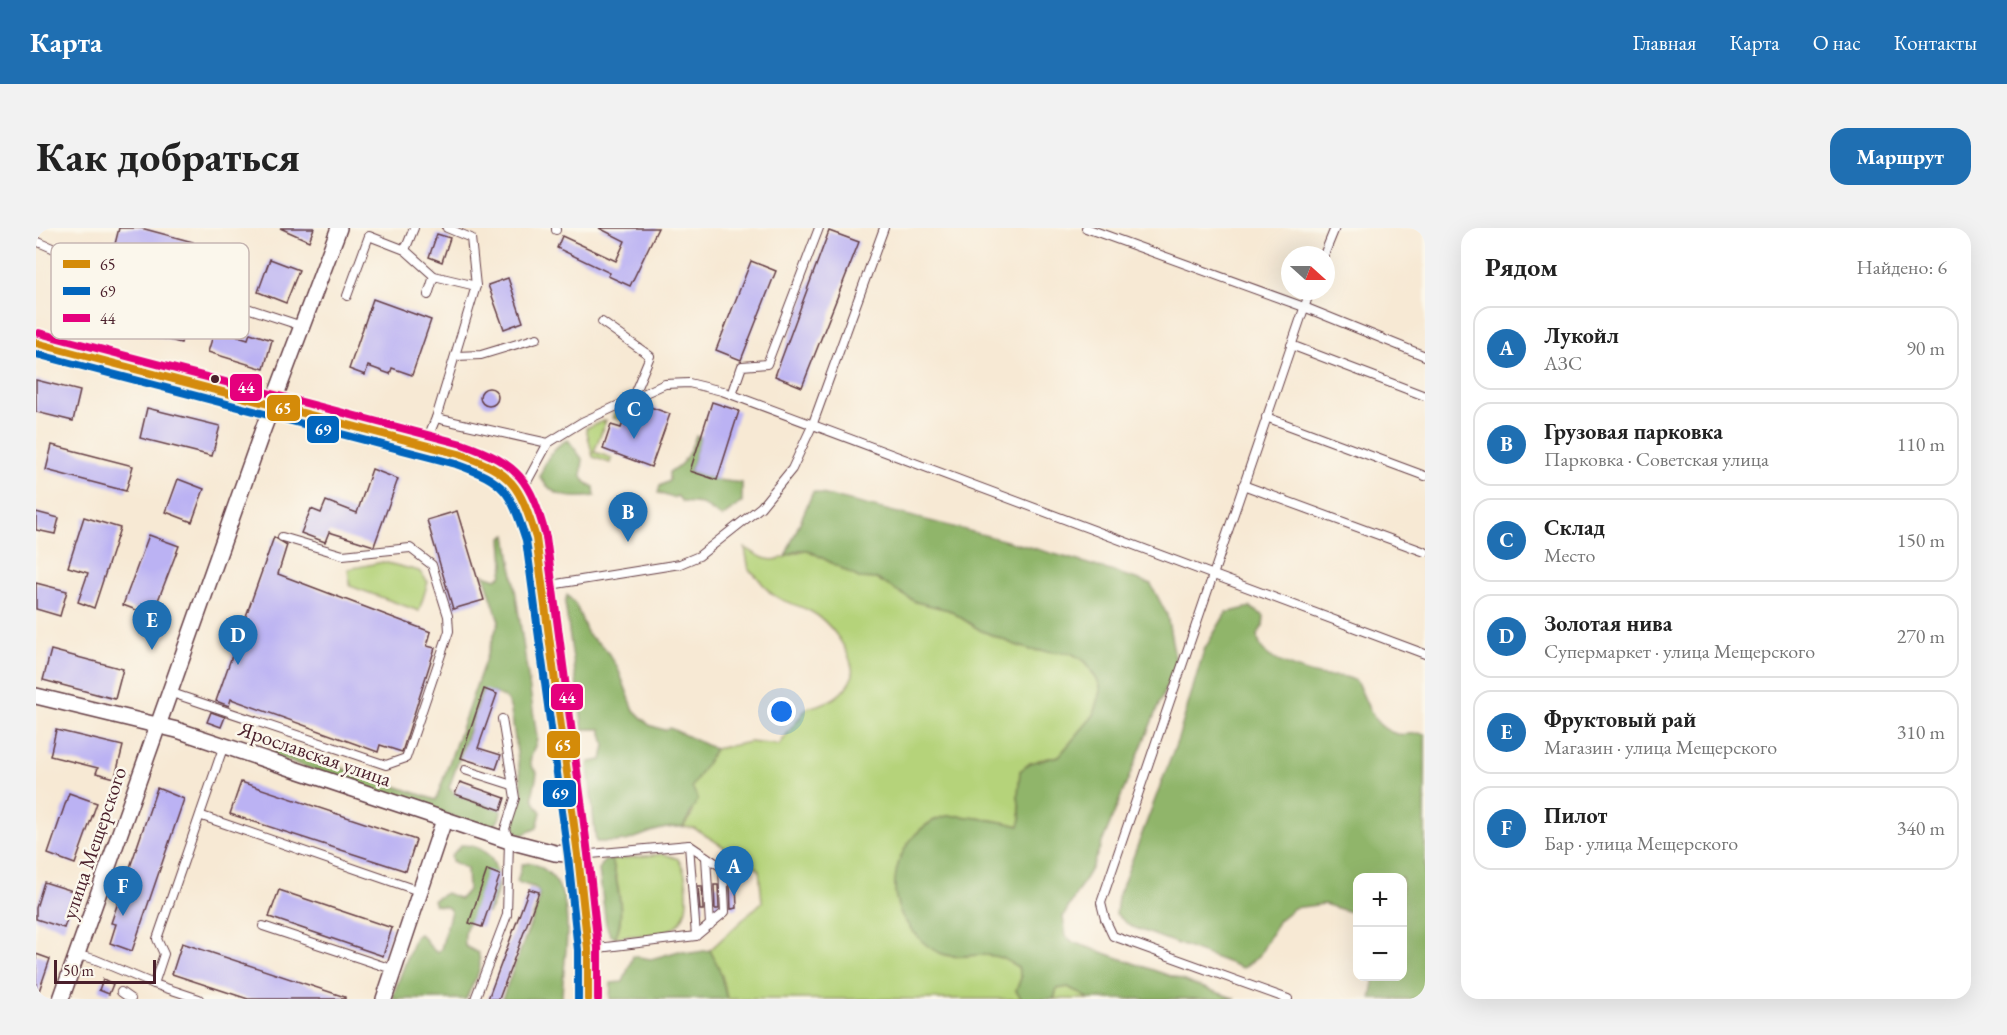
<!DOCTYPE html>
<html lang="ru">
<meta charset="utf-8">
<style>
:root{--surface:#fff;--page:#f2f2f2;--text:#222;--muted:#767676;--line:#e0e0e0;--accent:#1f6fb2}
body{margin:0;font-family:"EB Garamond",serif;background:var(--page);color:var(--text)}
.controls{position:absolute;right:18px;bottom:18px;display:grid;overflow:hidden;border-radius:12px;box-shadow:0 6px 24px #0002}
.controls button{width:54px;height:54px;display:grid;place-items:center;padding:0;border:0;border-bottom:2px solid var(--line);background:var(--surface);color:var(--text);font:30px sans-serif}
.compass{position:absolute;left:1245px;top:18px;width:54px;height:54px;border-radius:50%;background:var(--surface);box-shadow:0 6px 24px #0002;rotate:111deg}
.scale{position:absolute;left:18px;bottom:15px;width:102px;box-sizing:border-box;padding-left:6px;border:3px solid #4a1f2b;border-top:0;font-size:16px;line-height:21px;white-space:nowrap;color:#4a1f2b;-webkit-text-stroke:4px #fbf7ec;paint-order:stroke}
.you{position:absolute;left:746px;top:484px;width:21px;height:21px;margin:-15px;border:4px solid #fff;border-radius:50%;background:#1a73e8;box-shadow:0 0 0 9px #1a73e833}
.badge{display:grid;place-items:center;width:39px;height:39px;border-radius:50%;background:var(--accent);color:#fff;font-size:20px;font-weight:700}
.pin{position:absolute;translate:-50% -50px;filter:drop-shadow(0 2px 3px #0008)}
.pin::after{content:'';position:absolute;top:32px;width:21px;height:18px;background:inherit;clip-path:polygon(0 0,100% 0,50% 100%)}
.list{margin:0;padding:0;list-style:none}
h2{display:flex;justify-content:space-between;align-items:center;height:78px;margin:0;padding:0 24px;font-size:26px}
h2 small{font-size:20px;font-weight:400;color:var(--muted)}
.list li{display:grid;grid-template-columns:39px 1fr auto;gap:18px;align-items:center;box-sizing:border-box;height:84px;margin:0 12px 12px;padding:0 12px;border:2px solid var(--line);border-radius:18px}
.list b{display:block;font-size:22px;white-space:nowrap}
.list p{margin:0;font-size:20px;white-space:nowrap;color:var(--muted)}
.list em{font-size:20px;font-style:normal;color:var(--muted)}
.map{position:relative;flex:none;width:1389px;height:771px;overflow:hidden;border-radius:18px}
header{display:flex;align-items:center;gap:36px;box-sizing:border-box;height:84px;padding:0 30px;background:var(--accent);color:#fff}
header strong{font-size:28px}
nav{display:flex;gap:33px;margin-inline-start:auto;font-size:21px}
.intro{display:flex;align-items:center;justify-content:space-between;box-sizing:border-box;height:144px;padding:0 36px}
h1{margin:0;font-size:42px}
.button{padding:15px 27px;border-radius:18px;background:var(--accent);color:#fff;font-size:21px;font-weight:700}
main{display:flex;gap:36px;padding:0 36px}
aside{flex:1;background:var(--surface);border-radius:18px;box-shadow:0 6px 24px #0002}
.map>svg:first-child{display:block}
</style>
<header>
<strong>Карта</strong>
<nav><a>Главная</a><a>Карта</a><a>О нас</a><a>Контакты</a></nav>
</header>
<div class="intro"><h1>Как добраться</h1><a class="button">Маршрут</a></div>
<main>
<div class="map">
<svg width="1389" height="771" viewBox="0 0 1389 771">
<rect width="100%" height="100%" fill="#fbf7ec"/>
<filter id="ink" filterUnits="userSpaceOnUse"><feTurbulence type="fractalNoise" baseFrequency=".0167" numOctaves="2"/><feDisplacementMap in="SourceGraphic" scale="12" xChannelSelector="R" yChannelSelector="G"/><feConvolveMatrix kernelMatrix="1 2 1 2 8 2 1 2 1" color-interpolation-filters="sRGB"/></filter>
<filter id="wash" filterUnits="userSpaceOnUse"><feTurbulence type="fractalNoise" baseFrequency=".008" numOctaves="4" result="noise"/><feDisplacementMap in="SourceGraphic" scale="24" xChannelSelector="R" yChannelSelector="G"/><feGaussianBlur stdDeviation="1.35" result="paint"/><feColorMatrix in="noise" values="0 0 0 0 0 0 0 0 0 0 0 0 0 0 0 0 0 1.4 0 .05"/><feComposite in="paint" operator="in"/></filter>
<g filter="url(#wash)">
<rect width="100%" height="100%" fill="#f7e9d4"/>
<g fill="#b5d37a" stroke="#807952" stroke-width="1.5">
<path d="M601 173 603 175 598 193 577 190 579 185Z"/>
<path d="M570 192 558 224 576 230 574 235 557 229 550 200Z"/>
<path d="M709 320C716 323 723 329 731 331 745 335 758 322 772 322L823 350 841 351 880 374 913 382 944 402 977 416 995 422 1035 425 1050 434 1063 455 1065 463 1058 487 1023 528 1003 532 984 543 982 568 985 591 983 598C969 594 924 586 911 588 873 595 851 644 862 678 866 692 878 705 889 715 916 740 935 721 962 729 969 731 976 736 982 739L985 750 980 763 986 771H691L686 748 674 722 726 674 723 641 658 600 647 599 656 586V558L660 550 679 521 714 514 743 517 771 480C792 475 808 469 817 447 816 424 794 393 774 383 763 377 749 375 739 368 728 362 724 348 713 342Z"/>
<path d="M347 334 383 343 392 354 383 383 314 358 312 341Z"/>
<path d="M628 626 642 631C649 641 651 654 651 666 653 713 614 705 579 709 591 688 581 656 577 634L572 632Z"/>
<path d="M1032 759 1054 771H1018L1021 761Z"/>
</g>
<g fill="#90b56a" stroke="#6d6a4a" stroke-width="1.5">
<path d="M660 208 665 209 654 243 681 252 706 255V274L686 289 666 276 647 274 641 268 637 270 622 265 624 258 633 253V244C647 240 655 221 660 208Z"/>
<path d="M532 212 547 232C545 245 543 253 558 259L559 268C536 271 518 271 504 249 508 234 518 217 532 212Z"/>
<path d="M777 264C891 292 1004 319 1115 356L1131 387 1140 435 1056 639 1027 689 1030 708 1037 714 1200 771H1054L1032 759 1021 761 1018 771H986L980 763 985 750 982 739C976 736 969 730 962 729 935 721 916 739 888 715 878 705 866 692 862 678 850 642 873 597 911 588 922 586 970 594 983 598L985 591 982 568 984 543 994 535 1023 528 1058 487 1065 463 1063 455 1050 434 1035 425 995 422 977 416 944 402 913 382 880 374 841 351 823 350 772 322H763L749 329Z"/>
<path d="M471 307 501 509C501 522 486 533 501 544 500 562 490 566 505 584L501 600 486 607 481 605 477 596 487 568 475 482C471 466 462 466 447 462L413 560 419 566 465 582C464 592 461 598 451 600L237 528 241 518 400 572 463 393 448 347 460 351 465 348 468 337 466 310Z"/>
<path d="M531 367 540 377 552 407 568 419 581 438 598 482 613 497 628 502 634 500 679 521 656 559 662 571 647 599C626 598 612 606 593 612 584 615 570 614 560 614L552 537 554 534 566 532 569 517 565 501H547L529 375Z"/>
<path d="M1214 379 1228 388 1227 398 1221 407C1223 415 1225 422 1232 427 1242 435 1276 447 1289 448 1303 449 1306 446 1320 453 1332 473 1334 499 1361 506 1371 508 1380 503 1389 506V771H1335L1339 749 1366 748V650H1322L1321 686 1288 676 1258 680 1243 692 1223 728 1207 740 1094 698 1080 686 1082 669 1142 511 1168 422 1190 385Z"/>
<path d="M425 617C464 616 470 659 452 685 432 686 427 700 429 718L442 725C449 742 436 755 430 771H358L357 768 379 709 383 706C393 711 391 720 401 724L405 721 415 683 411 679 399 677 397 672 410 665 424 671 432 662 431 641 416 633 415 628Z"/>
<path d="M572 632 577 634C580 656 591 688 579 709L574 707 570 696 563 642 568 633Z"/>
<path d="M496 635C549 655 526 729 526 771H466L502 676 503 665 500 660 481 654 486 636Z"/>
<path d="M674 722 683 740 691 771H574L575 755 587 754 597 728 615 731 643 723 655 725Z"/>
</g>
<g id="blocks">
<g fill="#bbb2f3">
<path d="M83 0H105L157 14 150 39 78 20Z"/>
<path d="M244 0H278L273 13Z"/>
<path d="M563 0H622L594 58 572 48 574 45 521 20 526 8 580 33 589 13Z"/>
<path d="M793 3 823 14 766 159 739 148Z"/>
<path d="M401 6 414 10 406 34 393 29Z"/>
<path d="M234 31 263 42 250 75 222 64Z"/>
<path d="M715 33 740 43 705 132 680 122Z"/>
<path d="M472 50 487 94 468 101 452 57Z"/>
<path d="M337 71 395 92 376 147 356 140 354 146 332 138 329 147 313 141Z"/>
<path d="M115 75 153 84 145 115 107 105Z"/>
<path d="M179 101 212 111 214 105 236 112 228 141 172 124Z"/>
<path d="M0 152 44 163 37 193 0 184Z"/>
<circle cx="453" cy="169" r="9"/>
<path d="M676 174 703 183 681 252 654 243Z"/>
<path d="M603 175 634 186 615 239 567 221 575 197 585 200 589 189 597 192Z"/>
<path d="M111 180 184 198 176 228 104 210Z"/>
<path d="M16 217 97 238 90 263 10 242Z"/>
<path d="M336 241 362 251 338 318 293 304 289 314 265 305 275 281 285 285 290 273 321 285Z"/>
<path d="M142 251 168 261 156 294 130 284Z"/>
<path d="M421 283 448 372 417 381 391 292Z"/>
<path d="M0 284 23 290 19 306 0 302Z"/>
<path d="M48 289 84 300 58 380 42 374 52 345 32 339Z"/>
<path d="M113 307 143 318 116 388 87 377Z"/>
<path d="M238 309 251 317 242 346 395 404 391 418 399 420 366 524 344 517 342 524 195 471 193 478 180 473Z"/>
<path d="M0 355 31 363 24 388 0 381Z"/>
<path d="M15 422 87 441 79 471 7 452Z"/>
<path d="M448 461 461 466 442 520 465 527 460 541 425 530Z"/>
<path d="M175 484 189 489 185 499 171 494Z"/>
<path d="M20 502 87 518 79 550 60 545 62 540 14 528Z"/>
<path d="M205 554 380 612 370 643 194 586Z"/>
<path d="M424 554 469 570 465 582 419 566Z"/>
<path d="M121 560 148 571 96 723 74 715 80 696 75 695Z"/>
<path d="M33 565 61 575 39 636 12 626Z"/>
<path d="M451 642 464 647 446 699 433 695Z"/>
<path d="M8 654 40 664 28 700 0 691V680Z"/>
<path d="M700 656 701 680 695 681 694 657Z"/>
<path d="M678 657H682L683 681H679Z"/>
<path d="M662 658H666L667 682H664Z"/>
<path d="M493 661 503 664 463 771H452Z"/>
<path d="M243 662 356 700 347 728 233 689Z"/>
<path d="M146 715 309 769V771H212L136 746Z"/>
<path d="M0 726 14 731 2 766 0 765Z"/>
<path d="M67 751 77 756 73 766 63 762Z"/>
</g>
</g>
</g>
<g filter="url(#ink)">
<use href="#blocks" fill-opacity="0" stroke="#643d44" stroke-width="1.5"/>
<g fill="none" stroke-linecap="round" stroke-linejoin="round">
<g stroke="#643d44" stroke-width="10">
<g id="service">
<path d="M520 0V2"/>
<path d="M1050 0 1268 79 1389 128"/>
<path d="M0 13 44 32 80 37 266 98"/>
<path d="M369 22 378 0"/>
<path d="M1288 27 1299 0"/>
<path d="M392 67 398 48 440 58 435 10 411 0"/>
<path d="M311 68 333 8 369 22 398 48"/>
<path d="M566 94 614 128 596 171"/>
<path d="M1255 117 1389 168"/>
<path d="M23 118 44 32"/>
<path d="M420 128 445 127 501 110"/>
<path d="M696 167 706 138 731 136 783 0"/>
<path d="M1230 189 1389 248"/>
<path d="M400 190 440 58"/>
<path d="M390 214 400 190 512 215 546 194 629 156 653 155 686 163 1389 426"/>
<path d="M1207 257 1389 324"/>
<path d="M487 261 512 215"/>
<path d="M508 358 644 336 663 328 725 279 756 241 776 198 848 0"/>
<path d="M133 464 350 537 370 530 413 403 412 388 396 337 374 320 307 327 246 309"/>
<path d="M429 542 476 557"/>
<path d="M166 588 386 664"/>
<path d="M653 617 660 708"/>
<path d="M544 627 653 617 687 640 689 684 660 708 554 721"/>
<path d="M670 629 674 697"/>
<path d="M227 698 359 742"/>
<path d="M41 727 58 731 118 756 163 771"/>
<path d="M118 756 128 726 121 711 188 517"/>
<path d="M85 764 95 771"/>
<path d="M439 771 471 687 473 613 469 601 479 570 466 491"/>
<path d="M1252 771 1077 708 1069 691 1065 675 1274 63"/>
</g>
</g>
<g stroke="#643d44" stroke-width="18">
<g id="minor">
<path d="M0 468 141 502 473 613 519 625 542 627"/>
<path d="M25 771 226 204 303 0"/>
<path d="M348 771 408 592"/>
</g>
</g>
<g stroke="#643d44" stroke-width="27">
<path id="primary" d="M0 115 423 226C481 245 482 254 500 310L542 627 552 721V771"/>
</g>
<use href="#service" stroke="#fff" stroke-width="8"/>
<use href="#minor" stroke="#fff" stroke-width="15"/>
<use href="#primary" stroke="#fdbc70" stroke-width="24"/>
<g stroke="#fbf7ec" stroke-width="12">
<path id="bus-1" d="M0 115 423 226C477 245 483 256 500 310L542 627 552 721V771"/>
</g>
<g stroke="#fbf7ec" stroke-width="12">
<path id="bus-2" d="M0 126 420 236C470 254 474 263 490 312L532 628 542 722V771"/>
</g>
<g stroke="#fbf7ec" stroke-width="12">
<path id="bus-3" d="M3 105 426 216C483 236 494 251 510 309L552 626 562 720V771"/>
</g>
<use href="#bus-1" stroke="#d48b09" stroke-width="8"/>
<use href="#bus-2" stroke="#0065bd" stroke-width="8"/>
<use href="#bus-3" stroke="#e5007d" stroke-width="8"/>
</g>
</g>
<circle fill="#4a1f2b" stroke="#fbf7ec" stroke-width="2" cx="179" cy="151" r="5"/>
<g text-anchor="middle" stroke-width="5" stroke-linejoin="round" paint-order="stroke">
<g font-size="21" fill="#4a1f2b" stroke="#fbf7ec">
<text transform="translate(279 526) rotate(19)" y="7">Ярославская улица</text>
<text transform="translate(58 615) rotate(-71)" y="7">улица Мещерского</text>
</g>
</g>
<rect x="15" y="15" width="198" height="96" rx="9" fill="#fbf7ec" stroke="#c6b6b2" stroke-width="1.5"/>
<rect x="27" y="32" width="27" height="8" fill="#d48b09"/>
<rect x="27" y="59" width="27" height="8" fill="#0065bd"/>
<rect x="27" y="86" width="27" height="8" fill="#e5007d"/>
<g font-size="16" fill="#4a1f2b">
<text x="64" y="42">65</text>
<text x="64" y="69">69</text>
<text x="64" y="96">44</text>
</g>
<g stroke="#fbf7ec" stroke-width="2">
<rect x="193" y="145" width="34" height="29" rx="6" fill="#e5007d"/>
<rect x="230" y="166" width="35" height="28" rx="6" fill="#d48b09"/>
<rect x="270" y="187" width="34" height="29" rx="6" fill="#0065bd"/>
<rect x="514" y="455" width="34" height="28" rx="6" fill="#e5007d"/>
<rect x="510" y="502" width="35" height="29" rx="6" fill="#d48b09"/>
<rect x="506" y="551" width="35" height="29" rx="6" fill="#0065bd"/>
</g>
<g font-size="16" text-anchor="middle" font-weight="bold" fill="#fff">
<text x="210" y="165">44</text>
<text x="247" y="186">65</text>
<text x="287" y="207">69</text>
<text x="531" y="475">44</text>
<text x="527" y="523">65</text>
<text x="524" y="571">69</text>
</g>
</svg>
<div class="controls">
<button>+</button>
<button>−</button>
</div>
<svg class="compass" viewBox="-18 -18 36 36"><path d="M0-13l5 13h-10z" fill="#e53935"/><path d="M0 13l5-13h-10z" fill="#767676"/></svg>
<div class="scale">50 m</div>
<div class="you"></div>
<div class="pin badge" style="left:698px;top:668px">A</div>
<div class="pin badge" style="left:592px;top:314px">B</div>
<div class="pin badge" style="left:598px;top:211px">C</div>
<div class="pin badge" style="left:202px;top:437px">D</div>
<div class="pin badge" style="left:116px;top:422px">E</div>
<div class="pin badge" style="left:87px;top:688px">F</div>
</div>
<aside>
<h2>Рядом<small>Найдено: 6</small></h2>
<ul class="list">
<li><span class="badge">A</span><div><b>Лукойл</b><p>АЗС</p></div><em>90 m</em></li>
<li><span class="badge">B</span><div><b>Грузовая парковка</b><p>Парковка · Советская улица</p></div><em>110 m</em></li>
<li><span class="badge">C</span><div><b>Склад</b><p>Место</p></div><em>150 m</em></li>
<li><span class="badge">D</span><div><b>Золотая нива</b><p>Супермаркет · улица Мещерского</p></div><em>270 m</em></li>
<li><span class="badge">E</span><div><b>Фруктовый рай</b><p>Магазин · улица Мещерского</p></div><em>310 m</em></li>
<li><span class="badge">F</span><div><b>Пилот</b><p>Бар · улица Мещерского</p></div><em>340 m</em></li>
</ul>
</aside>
</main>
